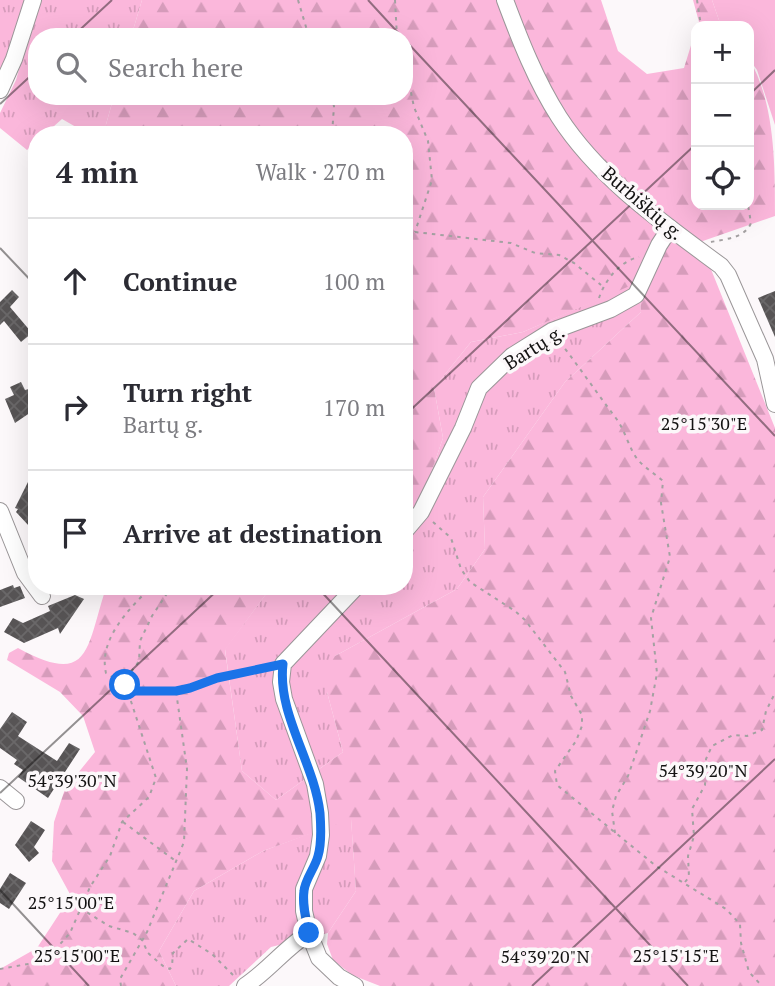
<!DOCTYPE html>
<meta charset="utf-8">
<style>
:root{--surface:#fff;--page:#f7f7f7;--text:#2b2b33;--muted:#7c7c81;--line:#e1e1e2}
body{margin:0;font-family:"PT Serif",serif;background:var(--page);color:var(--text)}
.controls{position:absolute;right:21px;top:21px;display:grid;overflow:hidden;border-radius:14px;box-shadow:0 7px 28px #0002}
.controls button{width:63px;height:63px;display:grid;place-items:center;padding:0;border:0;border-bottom:2px solid var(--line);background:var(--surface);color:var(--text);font:35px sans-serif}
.stop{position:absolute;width:21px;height:21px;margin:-16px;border:5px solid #1a73e8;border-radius:50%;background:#fff}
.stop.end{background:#1a73e8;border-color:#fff;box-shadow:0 2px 7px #0008}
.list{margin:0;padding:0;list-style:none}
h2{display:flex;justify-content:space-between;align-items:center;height:91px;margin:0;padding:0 28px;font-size:30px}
h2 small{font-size:23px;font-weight:400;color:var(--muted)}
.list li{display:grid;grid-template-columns:46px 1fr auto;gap:21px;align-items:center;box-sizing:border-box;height:126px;padding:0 28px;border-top:2px solid var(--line)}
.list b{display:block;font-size:26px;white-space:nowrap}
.list p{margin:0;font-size:23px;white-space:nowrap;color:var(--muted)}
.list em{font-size:23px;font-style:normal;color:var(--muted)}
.icon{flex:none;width:38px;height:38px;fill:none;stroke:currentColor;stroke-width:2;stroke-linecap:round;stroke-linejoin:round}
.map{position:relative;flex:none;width:775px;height:986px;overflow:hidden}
.search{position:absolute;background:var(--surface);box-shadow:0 7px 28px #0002;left:28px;top:28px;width:385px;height:77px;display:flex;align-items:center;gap:18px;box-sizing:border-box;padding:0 24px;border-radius:28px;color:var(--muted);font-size:26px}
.panel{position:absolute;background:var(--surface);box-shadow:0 7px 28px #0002;left:28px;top:126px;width:385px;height:469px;border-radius:28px}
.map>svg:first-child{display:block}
</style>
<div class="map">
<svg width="775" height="986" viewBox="0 0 775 986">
<defs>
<pattern id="grass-tufts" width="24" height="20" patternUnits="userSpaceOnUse" patternTransform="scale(1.75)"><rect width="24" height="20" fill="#fbb7db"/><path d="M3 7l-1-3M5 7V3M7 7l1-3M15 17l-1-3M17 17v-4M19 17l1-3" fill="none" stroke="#d69cbb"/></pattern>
<pattern id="forest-firs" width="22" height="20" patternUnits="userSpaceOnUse" patternTransform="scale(1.75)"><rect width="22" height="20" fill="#fbb7db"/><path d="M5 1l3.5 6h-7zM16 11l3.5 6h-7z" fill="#d69cbb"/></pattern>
<pattern id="building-cross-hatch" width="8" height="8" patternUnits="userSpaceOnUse" patternTransform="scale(1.75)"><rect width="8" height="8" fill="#575455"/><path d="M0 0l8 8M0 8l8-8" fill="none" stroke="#6a6869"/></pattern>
</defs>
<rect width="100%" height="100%" fill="#fcf8fa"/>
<g fill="url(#grass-tufts)">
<path d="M0 0H25L8 59 0 78Z"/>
<path d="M39 0H142L131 37H37V96H114L103 135H90L62 119 44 135H37V142L27 150 0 128V113L16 80Z"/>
<path d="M639 281 641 312 565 382 483 497 485 549 457 589 335 656 327 692 343 752 276 800 242 771 225 649 272 586H404V519L423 496 443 438 434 388 471 342 523 332Z"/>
<path d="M351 818 356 891 328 933 271 947 229 986H176L159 951 194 891 263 851Z"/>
</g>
<g fill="url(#forest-firs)">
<path d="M142 0H601L618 51 647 74 684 68 696 29V205H749V59C775 102 775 165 775 216L700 242 775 428V986H380L352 975 333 960 327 944 328 933 356 891 351 819 263 851 194 891 159 951 176 986H0V969L37 948 71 896 52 861 54 822 65 789 95 752 83 716 60 692 7 660 9 653 18 648C88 686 86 652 104 594L95 586H272L225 650 242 771 276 800 343 752 327 692V670L335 656 457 589 485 549 483 497 565 382 641 312 639 282 523 332 471 342 434 388 443 438 423 496 404 519V135H103L114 96H404V37H131Z"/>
<path d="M693 0H712L721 26H697L699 22Z"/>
</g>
<path fill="#fbb7db" d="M712 0H775V125L757 70 749 59V26H721Z"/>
<g fill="url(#building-cross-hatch)">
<path d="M12 290 19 297 10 307 32 333 21 342 4 321 0 325V302Z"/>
<path d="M775 291V337L758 298Z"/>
<path d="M21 382 25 390 29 389 37 408 15 423 5 399 14 395 10 387Z"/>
<path d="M28 482 37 486V498L33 506 37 511V519L29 526 16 512 18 509 15 508Z"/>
<path d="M13 585 14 588 20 586 25 598 0 607V590Z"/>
<path d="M75 595 84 599 60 634 58 628 24 643 4 632 13 618 23 623 50 611 48 606Z"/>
<path d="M12 712 27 722 18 736 57 761 69 743 80 749 48 798 18 777 23 770 14 764 17 760 0 748V729Z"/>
<path d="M31 821 45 830 34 847 39 853 29 862 15 845Z"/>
<path d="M10 873 26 883 9 909 0 903V889Z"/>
</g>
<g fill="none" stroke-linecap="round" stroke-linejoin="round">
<g stroke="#9a9698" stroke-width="18">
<g id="minor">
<path d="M505 0C520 40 536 81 559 117 599 179 663 223 721 266L728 275 765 359 775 404"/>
<path d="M0 90 14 59 33 0"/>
<path d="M0 511 25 573 42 596"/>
<path d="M404 532 421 512 463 428 479 388 512 356 552 331 611 309 636 295 659 245 670 228"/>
<path d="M0 788 16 801"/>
<path d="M245 986C269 970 285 948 309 933"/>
<path d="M355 986 339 977 319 958 309 933 304 911V889L318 856 321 835 320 813 315 784 284 699 281 682 283 664 357 586"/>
</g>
</g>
<g stroke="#a4a1a2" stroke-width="2" stroke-dasharray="3.5 5" stroke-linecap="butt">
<path d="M298 0 309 37"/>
<path d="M395 0 397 37"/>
<path d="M697 0 701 26"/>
<path d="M404 59 414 107 428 141 432 180 415 232"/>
<path d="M330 96 334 106 332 135"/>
<path d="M711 242C726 239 745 238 751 223L748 205"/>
<path d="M404 245 415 232 511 243 535 253 559 255 574 263 601 285"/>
<path d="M599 298C605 280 620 261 639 257"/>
<path d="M560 342C579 367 597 393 615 417 625 429 628 447 638 460 645 468 655 474 663 481L661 503 670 557 651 618 657 673 650 711 635 756 628 776 616 796 612 811 615 833"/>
<path d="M433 522 451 538 461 569 470 582 515 611 525 620 565 672 571 696 582 715V726L576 741 555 771 557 785 656 866 726 909 740 924 741 943 749 972 762 986"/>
<path d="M172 586 152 616 140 641 139 661 129 675 126 686 134 691H176L190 689 217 678 270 667"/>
<path d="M123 822 177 862"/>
<path d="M685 882 689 877 688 856 694 836 692 809 705 785 706 759 712 746 733 735 747 736 762 730 766 711 775 693"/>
<path d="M80 908 109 926 133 933 142 940 148 953 163 966 170 969 172 966 173 953 188 939 212 954 234 976"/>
<path d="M0 969 39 962 53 952 70 933 90 887 110 856 122 822 149 797 156 778 126 686 106 673C98 639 130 608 152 586"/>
<path d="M121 986 120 979 147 932 184 842 187 769 176 691"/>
</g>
<use href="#minor" stroke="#fff" stroke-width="16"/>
</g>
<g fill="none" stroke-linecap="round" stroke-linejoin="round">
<path stroke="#1a73e8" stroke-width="9" d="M125 685 134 691H176L190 688 217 678 283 664C277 714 314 762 320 813 321 827 322 843 318 856 315 868 305 879 304 891 302 905 306 919 309 933"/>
</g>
<path fill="none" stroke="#131212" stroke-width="2" stroke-opacity="0.45" d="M368 0 402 37M72 37 112 0M404 39 775 436M749 95 775 70M0 104 37 70M0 248 37 287M404 416 696 144M316 586 688 986M0 793 222 586M0 890 89 986M532 986 775 759"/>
<g text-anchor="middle" stroke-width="7" stroke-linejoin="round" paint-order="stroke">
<g font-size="19" fill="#131212" stroke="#fcf8fa">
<text transform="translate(643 203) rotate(41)" y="7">Burbiškių g.</text>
<text transform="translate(534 347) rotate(-32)" y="7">Bartų g.</text>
</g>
</g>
<g font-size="18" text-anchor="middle" fill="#131212" stroke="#fcf8fa" stroke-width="7" stroke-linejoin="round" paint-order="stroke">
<text x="704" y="430">25°15'30"E</text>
<text x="703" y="777">54°39'20"N</text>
<text x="72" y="787">54°39'30"N</text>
<text x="71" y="909">25°15'00"E</text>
<text x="77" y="962">25°15'00"E</text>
<text x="676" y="962">25°15'15"E</text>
<text x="545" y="963">54°39'20"N</text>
</g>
</svg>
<div class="controls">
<button>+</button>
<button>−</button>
<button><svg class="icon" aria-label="locate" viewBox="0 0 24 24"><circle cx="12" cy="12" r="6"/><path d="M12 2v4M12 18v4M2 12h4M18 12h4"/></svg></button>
</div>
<div class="stop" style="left:125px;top:685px"></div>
<div class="stop end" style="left:309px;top:933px"></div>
<div class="search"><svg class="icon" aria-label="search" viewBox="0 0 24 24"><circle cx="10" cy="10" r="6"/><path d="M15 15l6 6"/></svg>Search here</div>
<section class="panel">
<h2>4 min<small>Walk · 270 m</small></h2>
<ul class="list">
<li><svg class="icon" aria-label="ahead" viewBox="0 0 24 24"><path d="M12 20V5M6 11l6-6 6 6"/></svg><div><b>Continue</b></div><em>100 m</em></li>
<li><svg class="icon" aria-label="right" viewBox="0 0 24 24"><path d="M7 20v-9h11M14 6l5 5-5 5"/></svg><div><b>Turn right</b><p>Bartų g.</p></div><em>170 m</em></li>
<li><svg class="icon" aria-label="arrive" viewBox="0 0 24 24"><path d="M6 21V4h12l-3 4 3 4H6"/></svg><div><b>Arrive at destination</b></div></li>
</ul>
</section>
</div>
